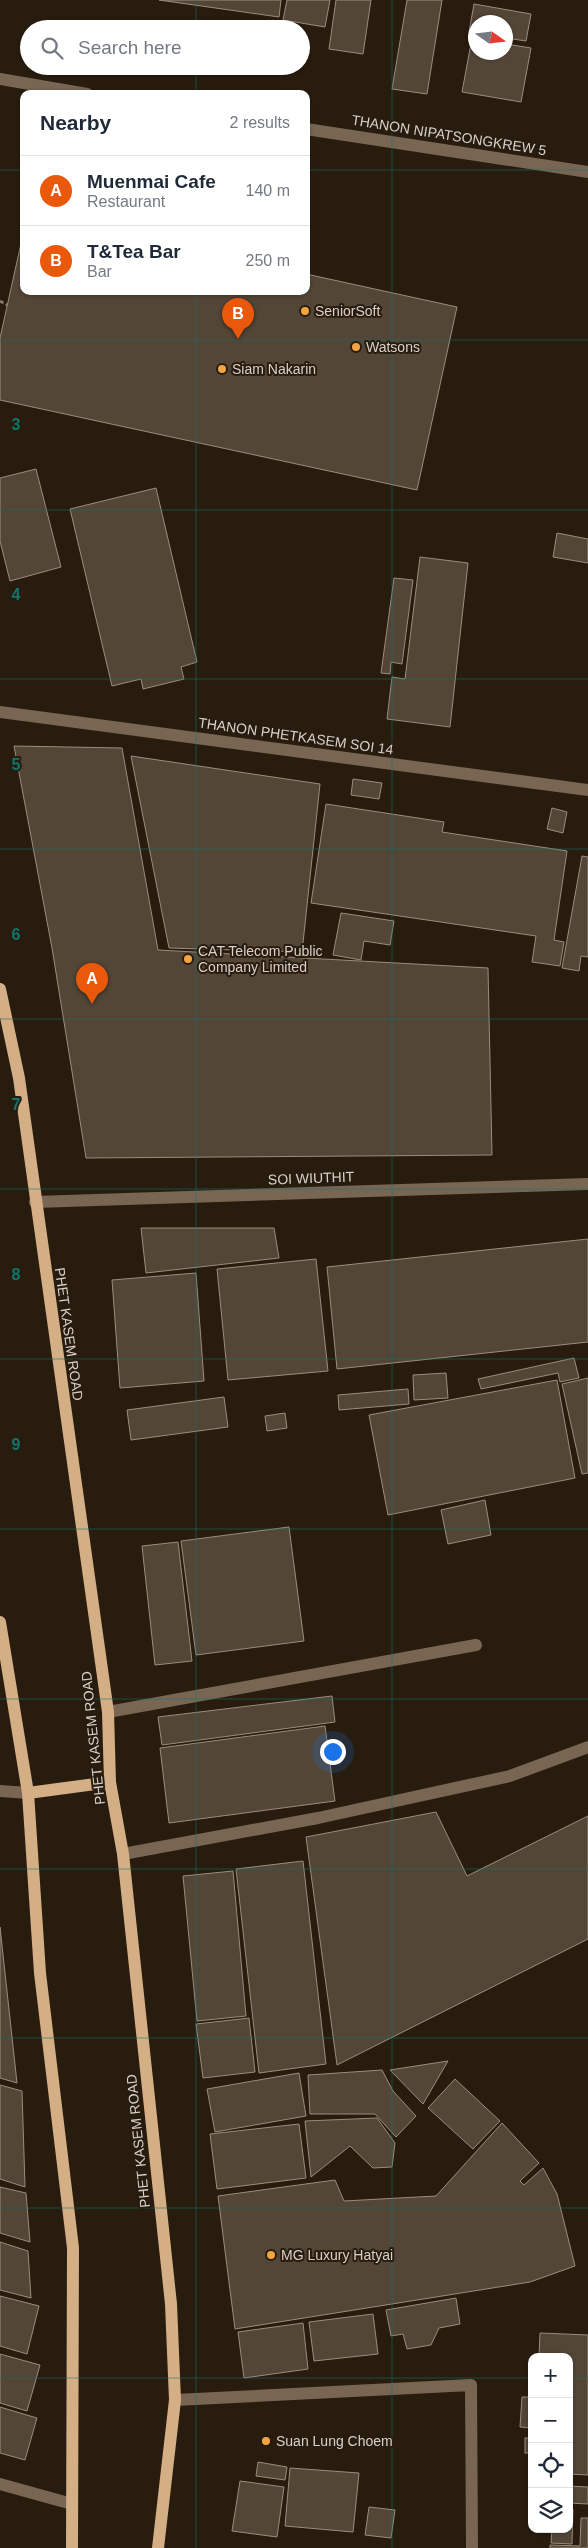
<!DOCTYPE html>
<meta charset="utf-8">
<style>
:root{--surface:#fff;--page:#f2f2f3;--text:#1f2937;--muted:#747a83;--line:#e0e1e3;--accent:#ea580c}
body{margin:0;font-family:Arial,sans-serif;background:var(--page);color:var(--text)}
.controls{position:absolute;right:15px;bottom:15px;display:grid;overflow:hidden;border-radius:10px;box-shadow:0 1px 4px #0004}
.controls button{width:45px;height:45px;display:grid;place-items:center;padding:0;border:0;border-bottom:1px solid var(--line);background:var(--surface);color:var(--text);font:25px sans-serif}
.compass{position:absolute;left:468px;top:15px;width:45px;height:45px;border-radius:50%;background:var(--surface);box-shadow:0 1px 4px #0004;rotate:104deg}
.you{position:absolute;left:332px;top:1751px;width:18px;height:18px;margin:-12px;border:4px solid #fff;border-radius:50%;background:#1a73e8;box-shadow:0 0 0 8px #1a73e833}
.badge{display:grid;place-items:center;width:32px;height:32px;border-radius:50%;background:var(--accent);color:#fff;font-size:16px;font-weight:700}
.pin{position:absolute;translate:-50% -41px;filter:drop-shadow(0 1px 2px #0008)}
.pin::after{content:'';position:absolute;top:26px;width:18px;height:15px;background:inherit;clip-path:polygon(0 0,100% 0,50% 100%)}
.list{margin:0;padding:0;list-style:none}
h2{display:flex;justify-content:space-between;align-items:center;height:65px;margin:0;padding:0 20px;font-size:21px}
h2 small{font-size:16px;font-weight:400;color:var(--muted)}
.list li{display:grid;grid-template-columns:32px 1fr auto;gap:15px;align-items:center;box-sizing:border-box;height:70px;padding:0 20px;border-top:1px solid var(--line)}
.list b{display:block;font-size:19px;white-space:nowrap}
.list p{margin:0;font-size:16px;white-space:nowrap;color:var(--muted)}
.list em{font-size:16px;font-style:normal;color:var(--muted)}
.icon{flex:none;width:28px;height:28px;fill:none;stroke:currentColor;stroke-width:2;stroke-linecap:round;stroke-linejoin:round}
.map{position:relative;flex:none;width:588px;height:2548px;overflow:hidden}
.search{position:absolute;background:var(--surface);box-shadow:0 1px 4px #0004;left:20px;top:20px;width:290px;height:55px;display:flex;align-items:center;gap:12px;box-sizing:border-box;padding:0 18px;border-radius:28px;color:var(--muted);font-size:19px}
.panel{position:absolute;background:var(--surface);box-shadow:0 1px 4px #0004;left:20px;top:90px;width:290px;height:205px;border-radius:10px}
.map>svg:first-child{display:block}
</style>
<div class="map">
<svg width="588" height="2548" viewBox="0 0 588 2548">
<rect width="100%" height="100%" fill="#281c0f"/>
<g fill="#534637" stroke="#9b8d7c">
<path d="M159 0H281L279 17Z"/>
<path d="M287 0H330L325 27 283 20Z"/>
<path d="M336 0H371L363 54 329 49Z"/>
<path d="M407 0H442L427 94 392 89Z"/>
<path d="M474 4 531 14 526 41 506 38V22H476V33L469 32Z"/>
<path d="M472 38 476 39V52H506V44L531 48 521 102 462 92Z"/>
<path d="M24 230V291H306V274L457 307 417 490 0 400V338Z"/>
<path d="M36 469 61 567 10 581 0 541V478Z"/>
<path d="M156 488 197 662 181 667 184 679 143 689 141 679 112 686 70 509Z"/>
<path d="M557 533 588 539V563L553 557Z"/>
<path d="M420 557 468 563 450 727 387 719 392 677 405 679Z"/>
<path d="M394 578 413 580 402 664 391 662 390 674 381 673Z"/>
<path d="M14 746 122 748 158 950 488 968 492 1155 86 1158 52 948Z"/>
<path d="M131 756 320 784 302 952 169 948Z"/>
<path d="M353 779 382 783 379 799 351 795Z"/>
<path d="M326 804 444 822 442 832 567 851 554 940 564 942 560 966 532 962 536 936 311 903Z"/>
<path d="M552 808 567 812 563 833 547 829Z"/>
<path d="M582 856 588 857V957L581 956 579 971 562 968Z"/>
<path d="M341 913 394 921 390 945 364 941 361 960 333 955Z"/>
<path d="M141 1228H274L279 1258 146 1273Z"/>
<path d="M588 1239V1342L337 1369 327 1267Z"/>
<path d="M316 1259 328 1371 228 1380 217 1269Z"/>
<path d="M196 1273 204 1381 120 1388 112 1280Z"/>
<path d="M574 1358 579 1378 560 1382 558 1373 481 1389 478 1379Z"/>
<path d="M446 1373 448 1398 414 1400 413 1375Z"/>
<path d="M588 1378V1473L582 1474 562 1384Z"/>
<path d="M557 1380 575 1478 388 1515 369 1415Z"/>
<path d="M408 1389 409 1404 339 1410 338 1395Z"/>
<path d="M224 1397 228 1427 131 1440 127 1410Z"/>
<path d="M285 1413 287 1428 267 1431 265 1416Z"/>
<path d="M485 1500 491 1535 448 1544 441 1510Z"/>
<path d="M289 1527 304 1641 196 1655 181 1541Z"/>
<path d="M178 1542 192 1661 155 1665 142 1546Z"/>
<path d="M332 1696 335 1722 162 1745 158 1717Z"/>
<path d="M325 1726 335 1801 169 1823 160 1748Z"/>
<path d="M436 1812 467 1876 588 1816V1939L337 2065 306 1837Z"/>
<path d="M303 1861 326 2064 259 2073 236 1869Z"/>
<path d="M233 1871 246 2016 197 2021 183 1876Z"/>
<path d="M0 1927 17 2083 0 2078Z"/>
<path d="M249 2018 255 2072 203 2078 196 2024Z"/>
<path d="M448 2061 423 2104 390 2070Z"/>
<path d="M382 2070 393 2091 416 2116 396 2137 375 2114H310L308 2075Z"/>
<path d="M299 2073 306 2116 215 2132 207 2089Z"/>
<path d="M455 2079 500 2121 473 2149 428 2108Z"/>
<path d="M0 2085 22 2091 25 2187 0 2179Z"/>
<path d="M377 2118 395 2143 392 2167 373 2168 350 2146 311 2177 305 2121Z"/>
<path d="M502 2123 539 2163 520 2181 524 2185 543 2168 557 2194 575 2266 530 2282 235 2329 218 2196 335 2180 344 2201 436 2196Z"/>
<path d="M299 2124 306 2178 217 2189 210 2134Z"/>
<path d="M0 2187 26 2193 30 2242 0 2233Z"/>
<path d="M0 2242 28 2251 31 2298 0 2290Z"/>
<path d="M0 2296 39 2306 27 2354 0 2346Z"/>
<path d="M456 2298 460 2324 439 2328 431 2345 407 2349 403 2334 391 2336 386 2310Z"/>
<path d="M373 2314 378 2354 314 2361 309 2322Z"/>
<path d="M303 2323 308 2369 244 2378 238 2332Z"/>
<path d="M540 2333 588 2335V2475L569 2474V2357H539Z"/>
<path d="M0 2354 40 2365 27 2411 0 2403Z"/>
<path d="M522 2397H532V2428L520 2427Z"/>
<path d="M0 2407 37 2418 25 2460 0 2453Z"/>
<rect x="525" y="2438" width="7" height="15"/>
<path d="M258 2462 287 2467 285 2480 256 2476Z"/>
<path d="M290 2468 359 2473 353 2532 285 2526Z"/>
<path d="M240 2481 284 2487 277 2537 232 2531Z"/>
<path d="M569 2486 588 2487V2504L569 2503Z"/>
<path d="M369 2507 395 2510 391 2538 365 2535Z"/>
<path d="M569 2509H573L572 2544 551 2543 552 2529H569Z"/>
<path d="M581 2518H588V2548H550V2545L580 2546Z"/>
</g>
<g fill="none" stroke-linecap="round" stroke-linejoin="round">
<path stroke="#82786d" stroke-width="3" stroke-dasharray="4 2.5" stroke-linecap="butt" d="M0 301 7 305"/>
<g stroke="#786653" stroke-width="12">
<path d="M0 79 87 94"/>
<path d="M306 129 588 172"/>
<path d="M0 712 588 790"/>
<path d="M35 1202 588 1184"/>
<path d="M108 1712 476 1645"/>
<path d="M0 1791 28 1793"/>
<path d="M123 1854 318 1818 510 1776 588 1747"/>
<path d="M175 2400 471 2385 472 2548"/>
<path d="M0 2484 72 2504"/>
</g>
<g stroke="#d4ae85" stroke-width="12">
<path d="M0 989 19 1078 108 1712 110 1782 123 1854 171 2304 175 2400 158 2548"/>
<path d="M0 1622 28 1793 40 1973 73 2248 72 2548"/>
<path d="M28 1793 110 1782"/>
</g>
</g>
<path fill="none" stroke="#0f766e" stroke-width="1" stroke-opacity="0.55" d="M196 0V29M392 0V2548M196 66V94M0 170H24M306 170H588M196 291V2548M0 340H588M0 510H588M0 679H588M0 849H588M0 1019H588M0 1189H588M0 1359H588M0 1529H588M0 1699H588M0 1869H588M0 2038H588M0 2208H588M0 2378H532M569 2378H588"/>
<g fill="#f2a541" stroke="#281c0f" stroke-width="2">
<circle cx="305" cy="311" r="5"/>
<circle cx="356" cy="347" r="5"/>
<circle cx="222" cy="369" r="5"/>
<circle cx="188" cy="959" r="5"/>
<circle cx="271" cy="2255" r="5"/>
<circle cx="266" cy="2441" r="5"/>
</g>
<g text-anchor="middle" stroke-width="4" stroke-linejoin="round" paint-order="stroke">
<g font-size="14" fill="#d9d1c9" stroke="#281c0f">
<text transform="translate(449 135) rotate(9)" y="5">THANON NIPATSONGKREW 5</text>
<text transform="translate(296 736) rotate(8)" y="5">THANON PHETKASEM SOI 14</text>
<text transform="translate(311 1178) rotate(-2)" y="5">SOI WIUTHIT</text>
<text transform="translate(69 1334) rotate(82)" y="5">PHET KASEM ROAD</text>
<text transform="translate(93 1738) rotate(-96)" y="5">PHET KASEM ROAD</text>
<text transform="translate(138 2141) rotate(-96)" y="5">PHET KASEM ROAD</text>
</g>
<g font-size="14" fill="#d9d1c9" stroke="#281c0f" text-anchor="start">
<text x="315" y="316">SeniorSoft</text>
<text x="366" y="352">Watsons</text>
<text x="232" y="374">Siam Nakarin</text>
<text x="198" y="956">CAT Telecom Public<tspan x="198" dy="16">Company Limited</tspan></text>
<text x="281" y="2260">MG Luxury Hatyai</text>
<text x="276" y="2446">Suan Lung Choem</text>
</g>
</g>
<g font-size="16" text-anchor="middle" font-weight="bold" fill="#0f766e" stroke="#281c0f" stroke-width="4" stroke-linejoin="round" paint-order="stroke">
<text x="16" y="430">3</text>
<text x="16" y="600">4</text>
<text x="16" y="770">5</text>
<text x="16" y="940">6</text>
<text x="16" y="1110">7</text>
<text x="16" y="1280">8</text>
<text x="16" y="1450">9</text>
</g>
</svg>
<div class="controls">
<button>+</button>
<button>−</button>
<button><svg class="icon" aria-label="locate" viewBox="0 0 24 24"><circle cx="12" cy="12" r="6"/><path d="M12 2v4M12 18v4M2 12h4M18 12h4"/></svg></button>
<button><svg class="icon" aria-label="layers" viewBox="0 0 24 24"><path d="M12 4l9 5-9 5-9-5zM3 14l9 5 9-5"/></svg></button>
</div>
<svg class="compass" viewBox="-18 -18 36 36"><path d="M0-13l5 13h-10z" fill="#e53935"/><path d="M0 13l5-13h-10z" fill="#747a83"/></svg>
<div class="you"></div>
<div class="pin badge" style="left:92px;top:1004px">A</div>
<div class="pin badge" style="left:238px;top:339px">B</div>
<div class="search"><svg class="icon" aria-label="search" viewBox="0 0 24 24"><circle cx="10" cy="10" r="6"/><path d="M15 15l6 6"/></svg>Search here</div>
<section class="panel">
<h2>Nearby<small>2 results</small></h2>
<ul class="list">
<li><span class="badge">A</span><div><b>Muenmai Cafe</b><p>Restaurant</p></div><em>140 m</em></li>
<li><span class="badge">B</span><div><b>T&amp;Tea Bar</b><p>Bar</p></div><em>250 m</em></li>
</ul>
</section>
</div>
